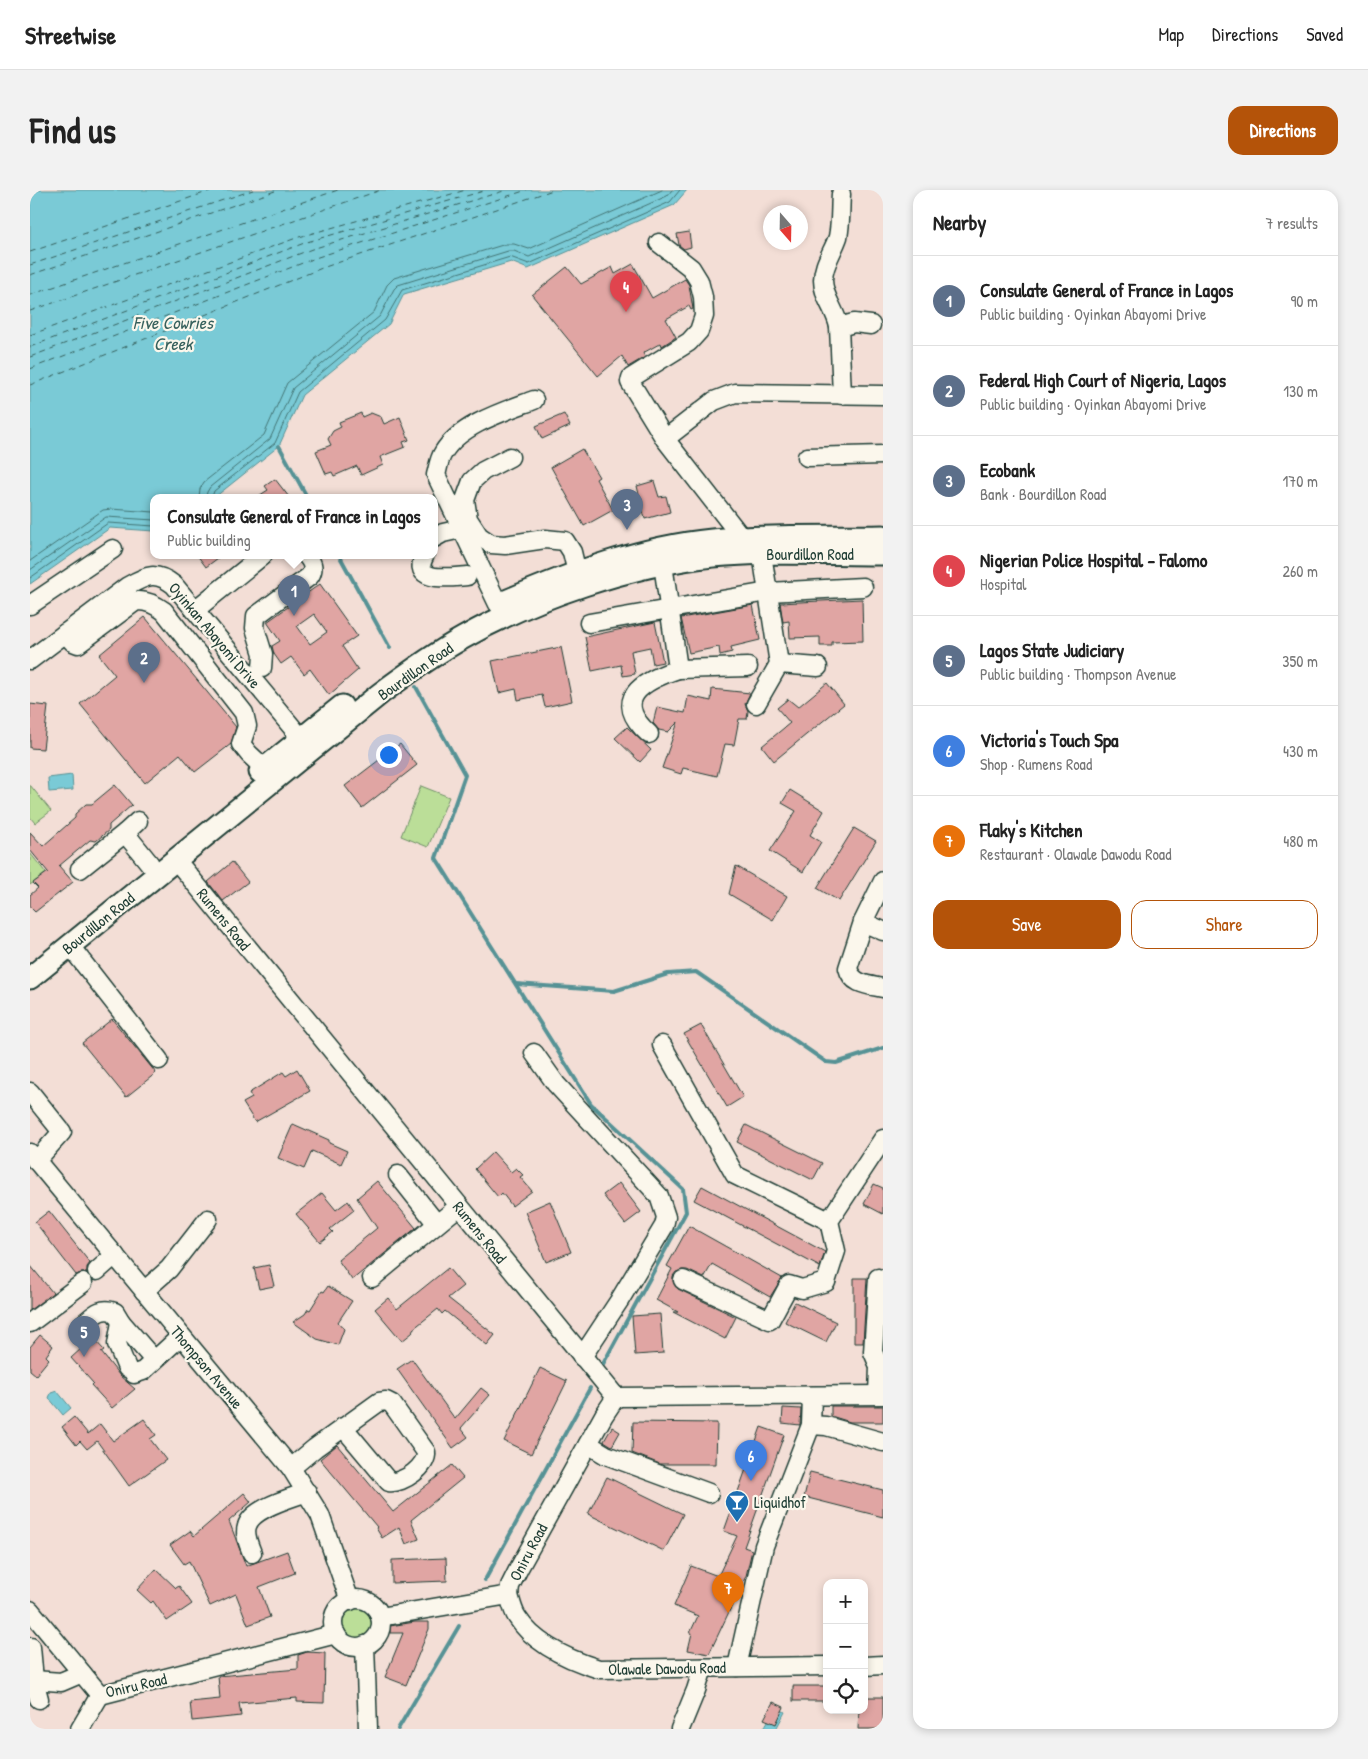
<!DOCTYPE html>
<meta charset="utf-8">
<style>
:root{--surface:#fff;--page:#f2f2f2;--text:#222;--muted:#767676;--line:#e0e0e0;--accent:#b45309}
body{margin:0;font-family:"Patrick Hand",sans-serif;background:var(--page);color:var(--text)}
.controls{position:absolute;right:15px;bottom:15px;display:grid;overflow:hidden;border-radius:10px;box-shadow:0 2px 8px #0003}
.controls button{width:45px;height:45px;display:grid;place-items:center;padding:0;border:0;border-bottom:1px solid var(--line);background:var(--surface);color:var(--text);font:25px sans-serif}
.compass{position:absolute;left:733px;top:15px;width:45px;height:45px;border-radius:50%;background:var(--surface);box-shadow:0 2px 8px #0003;rotate:160deg}
.you{position:absolute;left:358px;top:564px;width:18px;height:18px;margin:-12px;border:4px solid #fff;border-radius:50%;background:#1a73e8;box-shadow:0 0 0 8px #1a73e833}
.badge{display:grid;place-items:center;width:32px;height:32px;border-radius:50%;background:var(--accent);color:#fff;font-size:16px;font-weight:700}
.pin{position:absolute;translate:-50% -41px;filter:drop-shadow(0 1px 2px #0008)}
.pin::after{content:'';position:absolute;top:26px;width:18px;height:15px;background:inherit;clip-path:polygon(0 0,100% 0,50% 100%)}
.popup{position:absolute;left:120px;top:304px;width:288px;height:65px;box-sizing:border-box;display:grid;place-content:center;border-radius:10px;background:var(--surface);filter:drop-shadow(0 1px 4px #0005);font-size:16px;white-space:nowrap;color:var(--muted)}
.popup b{font-size:19px;color:var(--text)}
.popup::after{content:'';position:absolute;left:50%;top:100%;margin-left:-10px;border:10px solid transparent;border-top-color:var(--surface)}
.list{margin:0;padding:0;list-style:none}
h2{display:flex;justify-content:space-between;align-items:center;height:65px;margin:0;padding:0 20px;font-size:21px}
h2 small{font-size:16px;font-weight:400;color:var(--muted)}
.list li{display:grid;grid-template-columns:32px 1fr auto;gap:15px;align-items:center;box-sizing:border-box;height:90px;padding:0 20px;border-top:1px solid var(--line)}
.list b{display:block;font-size:19px;white-space:nowrap}
.list p{margin:0;font-size:16px;white-space:nowrap;color:var(--muted)}
.list em{font-size:16px;font-style:normal;color:var(--muted)}
.actions{display:flex;gap:10px;padding:15px 20px}
.actions a{flex:1;padding:11px 0;border:1px solid var(--accent);border-radius:15px;text-align:center;font-size:18px;color:var(--accent)}
.actions .main{background:var(--accent);color:#fff}
.icon{flex:none;width:28px;height:28px;fill:none;stroke:currentColor;stroke-width:2;stroke-linecap:round;stroke-linejoin:round}
.map{position:relative;flex:none;width:853px;height:1539px;overflow:hidden;border-radius:15px}
header{display:flex;align-items:center;gap:30px;box-sizing:border-box;height:70px;padding:0 25px;background:var(--surface);border-bottom:1px solid var(--line)}
header strong{font-size:24px}
nav{display:flex;gap:28px;margin-inline-start:auto;font-size:18px}
.intro{display:flex;align-items:center;justify-content:space-between;box-sizing:border-box;height:120px;padding:0 30px}
h1{margin:0;font-size:35px}
.button{padding:12px 22px;border-radius:15px;background:var(--accent);color:#fff;font-size:18px;font-weight:700}
main{display:flex;gap:30px;padding:0 30px}
aside{flex:1;background:var(--surface);border-radius:15px;box-shadow:0 2px 8px #0003}
.map>svg:first-child{display:block}
</style>
<header>
<strong>Streetwise</strong>
<nav><a>Map</a><a>Directions</a><a>Saved</a></nav>
</header>
<div class="intro"><h1>Find us</h1><a class="button">Directions</a></div>
<main>
<div class="map">
<svg width="853" height="1539" viewBox="0 0 853 1539">
<rect width="100%" height="100%" fill="#f3ded6"/>
<filter id="ink" filterUnits="userSpaceOnUse"><feTurbulence type="fractalNoise" baseFrequency=".02" numOctaves="2"/><feDisplacementMap in="SourceGraphic" scale="10" xChannelSelector="R" yChannelSelector="G"/><feConvolveMatrix kernelMatrix="1 2 1 2 8 2 1 2 1" color-interpolation-filters="sRGB"/></filter>
<g filter="url(#ink)">
<g fill="#bbde98" stroke="#6d8e66">
<path d="M0 595 21 621 5 633 0 627Z"/>
<path d="M391 596 419 607 398 657 371 646Z"/>
<path d="M0 663 16 683 0 695Z"/>
<circle cx="327" cy="1433" r="17"/>
</g>
<g fill="#7acad6" stroke="#569295">
<path d="M0 0H657L644 15 498 79 481 72 374 104 359 134 272 205 249 256 185 307H124V341L80 338 0 394Z"/>
<path d="M42 585 43 600 19 602 18 588Z"/>
<path d="M27 1201 41 1218 33 1225 19 1208 21 1203Z"/>
<path d="M746 1517 755 1522 746 1539 734 1538Z"/>
</g>
<g fill="none" stroke-linecap="round" stroke-linejoin="round">
<g stroke="#437575" stroke-width="1">
<path d="M169 307 170 299 174 292 234 245 257 193 344 122 357 95 364 88 476 54H484L499 59 632 0"/>
<path d="M176 307 177 302 180 297 240 249 263 198 350 126 364 99 368 95 478 61H484L499 67 637 6 642 0"/>
<path d="M182 307 184 301 245 253 268 202 355 130 372 100 480 67 499 74 640 12 650 0"/>
<path d="M0 371 73 320 81 319 124 322"/>
<path d="M0 380 76 327 124 330"/>
<path d="M0 388 78 333 124 336"/>
</g>
<g stroke="#569295" stroke-width="4">
<path d="M249 256 277 307"/>
<path d="M309 365 360 458"/>
<path d="M386 497 435 585 406 668 561 914 653 999 656 1022 573 1174"/>
<path d="M486 794 584 801 638 784 666 782 796 872 806 873 853 858"/>
<path d="M455 1390 560 1198"/>
<path d="M368 1539 429 1436"/>
</g>
<g stroke="#36605c" stroke-width="1" stroke-dasharray="6 5" stroke-linecap="butt">
<path d="M0 62 183 0"/>
<path d="M0 75 223 0"/>
<path d="M0 85 248 0"/>
<path d="M0 105 308 0"/>
<path d="M0 121 351 0"/>
<path d="M0 145 269 47 436 0"/>
<path d="M0 157 277 52 457 0"/>
<path d="M0 167 282 59 477 0"/>
<path d="M0 179 288 67 497 0"/>
<path d="M0 195 292 78 523 0"/>
</g>
</g>
<g fill="#e0a5a3" stroke="#1f3d34" fill-rule="evenodd">
<path d="M659 42 661 57 654 59 649 55 647 44Z"/>
<path d="M603 74 622 108 655 89 659 95 663 119 661 120 659 116 636 129 646 147 632 156 631 153 613 163 615 167 598 177 592 166 568 186 502 105 537 77 551 94 582 77 585 84Z"/>
<path d="M331 223 332 227 341 223 351 227 354 234 370 227 379 250 373 252 375 257 350 267 353 275 331 285 327 276 304 286 302 282 296 284 286 261 301 255 298 249 303 241 311 237 309 232Z"/>
<path d="M534 224 540 236 512 249 506 236Z"/>
<path d="M552 259 569 287 566 289 583 320 554 336 521 277Z"/>
<path d="M245 289 259 307H227L238 300 235 296Z"/>
<path d="M624 291 629 307 636 306 640 322 615 329 607 296Z"/>
<path d="M167 365H192L176 377Z"/>
<path d="M290 394 327 446 312 456 328 480 299 505 280 479 274 484 261 467 251 474 244 464 242 456 250 451 237 432ZM284 424 297 442 280 454 267 436Z"/>
<path d="M832 409 833 451 802 452V456H790V447L760 448 759 431 753 432 750 413Z"/>
<path d="M723 415 730 450 701 457 702 462 690 465 689 457 659 463 651 428Z"/>
<path d="M115 427 206 537 201 554 165 582 150 564 115 593 50 514 85 485 69 465Z"/>
<path d="M625 432 633 472 623 474 620 457 601 461 605 484 593 486 591 475 562 481 555 447Z"/>
<path d="M531 457 542 511 515 517 512 505 488 510 486 499 469 503 462 471Z"/>
<path d="M797 493 814 514 744 571 732 556 760 533 747 518 758 509 768 517Z"/>
<path d="M682 499 720 503 715 514 718 521 717 529H709L704 555 695 554 687 586 653 578 651 584 632 578 648 532 638 542 629 540 623 533 627 517 655 523 658 506 681 511Z"/>
<path d="M0 514 18 516 13 559 0 558Z"/>
<path d="M597 537 621 560 610 572 585 548Z"/>
<path d="M370 554 387 575 332 618 315 596Z"/>
<path d="M85 595 102 615 79 635V640L66 651 60 650 29 676 43 692 5 722 0 717V705L8 698 3 693 18 682 0 660V642L13 656 45 628V624L56 614H62Z"/>
<path d="M760 600 794 621 780 645 791 652 773 682 740 661 766 621 752 613Z"/>
<path d="M824 638 846 651 809 711 787 698Z"/>
<path d="M202 672 218 692 193 711 178 692Z"/>
<path d="M706 676 757 706 743 730 699 704Z"/>
<path d="M82 829 126 883 96 907 52 853Z"/>
<path d="M671 835 713 907 697 917 654 844Z"/>
<path d="M267 879 280 901 225 932 213 913 222 908 219 903 253 882 256 886Z"/>
<path d="M263 934 299 950V953L317 961 311 974 282 961 274 979 248 968Z"/>
<path d="M716 935 792 973 783 990 707 952Z"/>
<path d="M463 962 481 982 486 978 493 985 490 987 502 1001 482 1016 472 1003 468 1007 445 979Z"/>
<path d="M347 991 386 1038 322 1090 308 1070 347 1038 327 1008Z"/>
<path d="M589 993 611 1022 595 1034 573 1005Z"/>
<path d="M844 994 853 998V1024L834 1014Z"/>
<path d="M672 996 795 1062 790 1077 664 1010Z"/>
<path d="M292 1003 306 1020 318 1011 324 1020 300 1039 303 1042 290 1052 266 1024Z"/>
<path d="M520 1011 541 1062 516 1072 495 1022Z"/>
<path d="M19 1021 60 1073 57 1077V1083H51L46 1085 5 1032Z"/>
<path d="M659 1036 752 1088 740 1107 682 1074 674 1088 657 1080H652L646 1082 643 1086V1091L648 1099 706 1127 695 1149 643 1122H648L626 1110 642 1079 637 1076Z"/>
<path d="M0 1075 23 1103 0 1120Z"/>
<path d="M239 1075 244 1096 229 1099 224 1078Z"/>
<path d="M418 1078 433 1096 418 1108 465 1145 457 1155 415 1121 412 1124 408 1119 383 1139 382 1143 372 1151 345 1119 358 1108 367 1119Z"/>
<path d="M824 1088H837L833 1153H824Z"/>
<path d="M298 1096 322 1111 308 1132 314 1139 308 1155 287 1149 263 1132 275 1124 278 1119 280 1120 292 1101 294 1102Z"/>
<path d="M765 1112 806 1132 796 1152 755 1132Z"/>
<path d="M630 1124 633 1163 605 1165 602 1126Z"/>
<path d="M10 1145 23 1156 16 1166 19 1169 6 1185 0 1180V1157Z"/>
<path d="M63 1148 74 1160 71 1162 90 1186 105 1199 82 1218 61 1195 63 1193 41 1168Z"/>
<path d="M382 1169 425 1229 451 1198 460 1205 431 1238 438 1247 423 1258 367 1179Z"/>
<path d="M510 1178 537 1191 501 1264 474 1251Z"/>
<path d="M801 1216H853V1232H820L801 1226Z"/>
<path d="M753 1218 771 1219 770 1235 752 1233Z"/>
<path d="M44 1227 58 1244 70 1234 83 1251 114 1229 126 1245 120 1249 136 1270 99 1296 67 1251 57 1259 50 1251 46 1255 32 1237Z"/>
<path d="M603 1232 687 1233 686 1274H630L602 1263Z"/>
<path d="M582 1237 590 1242 582 1256 574 1251Z"/>
<path d="M731 1237 754 1245 714 1357 722 1360 716 1386 679 1464 658 1460 662 1443H660L668 1426 644 1416 661 1376 688 1386 707 1346 694 1341Z"/>
<path d="M307 1255 363 1322 422 1275 433 1288 381 1330 389 1349 376 1354 369 1337 352 1348 346 1338 347 1337 290 1269Z"/>
<path d="M780 1282 853 1300V1327L774 1307Z"/>
<path d="M577 1287 653 1324 634 1361 558 1324Z"/>
<path d="M214 1303 221 1312 199 1331 216 1376 257 1361 265 1383 229 1397 240 1427 218 1435 206 1404 180 1416 159 1371 154 1374 140 1355 160 1341 164 1346Z"/>
<path d="M416 1368 417 1391 362 1393V1370Z"/>
<path d="M126 1379 146 1398 149 1396 162 1414 137 1431 123 1411 121 1413 107 1400Z"/>
<path d="M385 1432H399V1439L376 1495 355 1487 373 1443H360V1436Z"/>
<path d="M277 1462 295 1463 294 1513 267 1512V1508L209 1513 211 1526 162 1531 160 1512 190 1509 188 1486 268 1479V1465Z"/>
<rect x="763" y="1496" width="34" height="15"/>
<path d="M834 1507H853V1539H828L829 1520H834Z"/>
<path d="M743 1512 754 1517 746 1534 734 1529Z"/>
</g>
<g fill="none" stroke-linecap="round" stroke-linejoin="round">
<g stroke="#1f3d34" stroke-width="21">
<g id="minor">
<path d="M811 4C810 18 811 33 808 47 803 62 793 74 793 90 793 108 806 120 809 137L812 205"/>
<path d="M629 53 661 78 669 91 673 107 674 126 669 141 659 152 601 188 600 192 635 249 712 348 713 359"/>
<path d="M809 137 824 133 841 135"/>
<path d="M635 249 684 211 705 203 853 205"/>
<path d="M480 267 453 281 442 291 435 310 438 329 449 346 461 354 475 355 515 349 535 351 542 362 547 383"/>
<path d="M777 267 853 265"/>
<path d="M404 348 413 343 431 339"/>
<path d="M395 365C379 394 422 387 437 386"/>
<path d="M468 414 406 285C408 278 409 269 413 263 429 235 475 221 504 210"/>
<path d="M0 415 83 359"/>
<path d="M165 420 233 365"/>
<path d="M559 433 738 402 833 397"/>
<path d="M35 443 43 452 48 454 106 411C117 410 126 415 134 421L214 523 217 536 211 554 219 564 234 578"/>
<path d="M0 470 98 396C117 385 126 381 144 395L271 548 281 558"/>
<path d="M749 474 788 477"/>
<path d="M232 478 233 464 225 438 226 426 280 386C285 377 282 372 276 365"/>
<path d="M648 479 718 477"/>
<path d="M726 514 749 474 732 364"/>
<path d="M619 544C580 509 613 491 648 479L633 374"/>
<path d="M95 643 120 674"/>
<path d="M146 670 586 1207 853 1205"/>
<path d="M50 679 95 643 108 631"/>
<path d="M853 691 833 732 853 741"/>
<path d="M833 732 818 778C822 795 839 795 853 798"/>
<path d="M40 756 129 870"/>
<path d="M632 855 705 985 799 1031"/>
<path d="M504 863 526 894 629 1006 636 1027 634 1036 589 1111 552 1167"/>
<path d="M0 902 32 942 6 971"/>
<path d="M0 963 261 1278 290 1325 320 1411"/>
<path d="M368 985 406 1033"/>
<path d="M67 1081 85 1065"/>
<path d="M342 1088 429 1016"/>
<path d="M848 1088 843 1162 849 1176 848 1205"/>
<path d="M653 1090 740 1130 759 1095 772 1099 796 1092 806 1061 799 1031 853 949"/>
<path d="M114 1101 139 1079 178 1029"/>
<path d="M91 1132 124 1170"/>
<path d="M0 1133 53 1093"/>
<path d="M52 1135C63 1126 70 1116 85 1122L91 1132 87 1154 97 1178"/>
<path d="M104 1184 113 1181 151 1146"/>
<path d="M781 1235 796 1236 853 1252"/>
<path d="M558 1254 576 1265 679 1303"/>
<path d="M261 1278 285 1258 349 1212 356 1211 362 1214 396 1262C398 1276 373 1294 359 1292L313 1237"/>
<path d="M222 1363C219 1355 214 1345 217 1336 222 1318 261 1308 277 1302"/>
<path d="M479 1405C481 1412 483 1421 487 1427 504 1454 540 1470 569 1479L797 1476"/>
<circle cx="327" cy="1433" r="24"/>
<path d="M0 1420 70 1505"/>
<path d="M350 1427 479 1405 480 1396 489 1378 574 1225 586 1207"/>
<path d="M335 1455 338 1539"/>
<path d="M1 1457 4 1490 9 1509"/>
<path d="M834 1476 853 1475"/>
<path d="M707 1477 734 1356 781 1235 782 1206"/>
<path d="M4 1490 31 1492 52 1483"/>
<path d="M70 1505 306 1444"/>
<path d="M50 1539 70 1505"/>
<path d="M650 1539 666 1500 673 1478"/>
</g>
</g>
<g stroke="#1f3d34" stroke-width="25">
<g id="major">
<path d="M476 411C541 383 611 357 682 350 739 345 796 347 853 346"/>
<path d="M230 582 312 516"/>
<path d="M0 788 351 503C378 483 404 464 433 448 503 408 603 374 683 366 739 361 796 364 853 364"/>
</g>
</g>
<use href="#minor" stroke="#fbf7ec" stroke-width="18"/>
<use href="#major" stroke="#fbf7ec" stroke-width="21"/>
</g>
</g>
<defs>
<g id="bar-pin" transform="scale(1.25)"><path d="M0 17L-7.5 6A9.5 9.5 0 1 1 7.5 6Z" fill="#1f6fb2" stroke="#fbf7ec"/><path d="M-6-5H6L.8 .8V4.5H3.5V6h-7V4.5H-.8V.8Z" fill="#fff"/></g>
</defs>
<g fill-rule="evenodd">
<use href="#bar-pin" x="707" y="1312"/>
</g>
<g text-anchor="middle" stroke-width="4.5" stroke-linejoin="round" paint-order="stroke">
<g font-size="16" fill="#1f3d34" stroke="#fbf7ec">
<text x="780" y="370">Bourdillon Road</text>
<text transform="translate(185 445) rotate(50)" y="6">Oyinkan Abayomi Drive</text>
<text transform="translate(385 481) rotate(-35)" y="6">Bourdillon Road</text>
<text transform="translate(194 729) rotate(51)" y="6">Rumens Road</text>
<text transform="translate(68 733) rotate(-39)" y="6">Bourdillon Road</text>
<text transform="translate(450 1042) rotate(51)" y="6">Rumens Road</text>
<text transform="translate(177 1177) rotate(50)" y="6">Thompson Avenue</text>
<text transform="translate(498 1362) rotate(-62)" y="6">Oniru Road</text>
<text transform="translate(637 1478) rotate(-1)" y="6">Olawale Dawodu Road</text>
<text transform="translate(106 1495) rotate(-13)" y="6">Oniru Road</text>
</g>
<g font-size="16" fill="#1f3d34" stroke="#fbf7ec" text-anchor="start">
<text x="724" y="1318">Liquidhof</text>
</g>
<g font-size="18" font-style="italic" fill="#36605c" stroke="#fbf7ec">
<text x="143" y="139">Five Cowries<tspan x="143" dy="21">Creek</tspan></text>
</g>
</g>
</svg>
<div class="controls">
<button>+</button>
<button>−</button>
<button><svg class="icon" aria-label="locate" viewBox="0 0 24 24"><circle cx="12" cy="12" r="6"/><path d="M12 2v4M12 18v4M2 12h4M18 12h4"/></svg></button>
</div>
<svg class="compass" viewBox="-18 -18 36 36"><path d="M0-13l5 13h-10z" fill="#e53935"/><path d="M0 13l5-13h-10z" fill="#767676"/></svg>
<div class="you"></div>
<div class="pin badge" style="left:264px;top:426px;background:#5c6f8a">1</div>
<div class="popup"><b>Consulate General of France in Lagos</b>Public building</div>
<div class="pin badge" style="left:114px;top:493px;background:#5c6f8a">2</div>
<div class="pin badge" style="left:597px;top:340px;background:#5c6f8a">3</div>
<div class="pin badge" style="left:596px;top:122px;background:#e0444e">4</div>
<div class="pin badge" style="left:54px;top:1167px;background:#5c6f8a">5</div>
<div class="pin badge" style="left:721px;top:1291px;background:#3f7fe0">6</div>
<div class="pin badge" style="left:698px;top:1423px;background:#e8710a">7</div>
</div>
<aside>
<h2>Nearby<small>7 results</small></h2>
<ul class="list">
<li><span class="badge" style="background:#5c6f8a">1</span><div><b>Consulate General of France in Lagos</b><p>Public building · Oyinkan Abayomi Drive</p></div><em>90 m</em></li>
<li><span class="badge" style="background:#5c6f8a">2</span><div><b>Federal High Court of Nigeria, Lagos</b><p>Public building · Oyinkan Abayomi Drive</p></div><em>130 m</em></li>
<li><span class="badge" style="background:#5c6f8a">3</span><div><b>Ecobank</b><p>Bank · Bourdillon Road</p></div><em>170 m</em></li>
<li><span class="badge" style="background:#e0444e">4</span><div><b>Nigerian Police Hospital - Falomo</b><p>Hospital</p></div><em>260 m</em></li>
<li><span class="badge" style="background:#5c6f8a">5</span><div><b>Lagos State Judiciary</b><p>Public building · Thompson Avenue</p></div><em>350 m</em></li>
<li><span class="badge" style="background:#3f7fe0">6</span><div><b>Victoria's Touch Spa</b><p>Shop · Rumens Road</p></div><em>430 m</em></li>
<li><span class="badge" style="background:#e8710a">7</span><div><b>Flaky's Kitchen</b><p>Restaurant · Olawale Dawodu Road</p></div><em>480 m</em></li>
</ul>
<div class="actions"><a class="main">Save</a><a>Share</a></div>
</aside>
</main>
